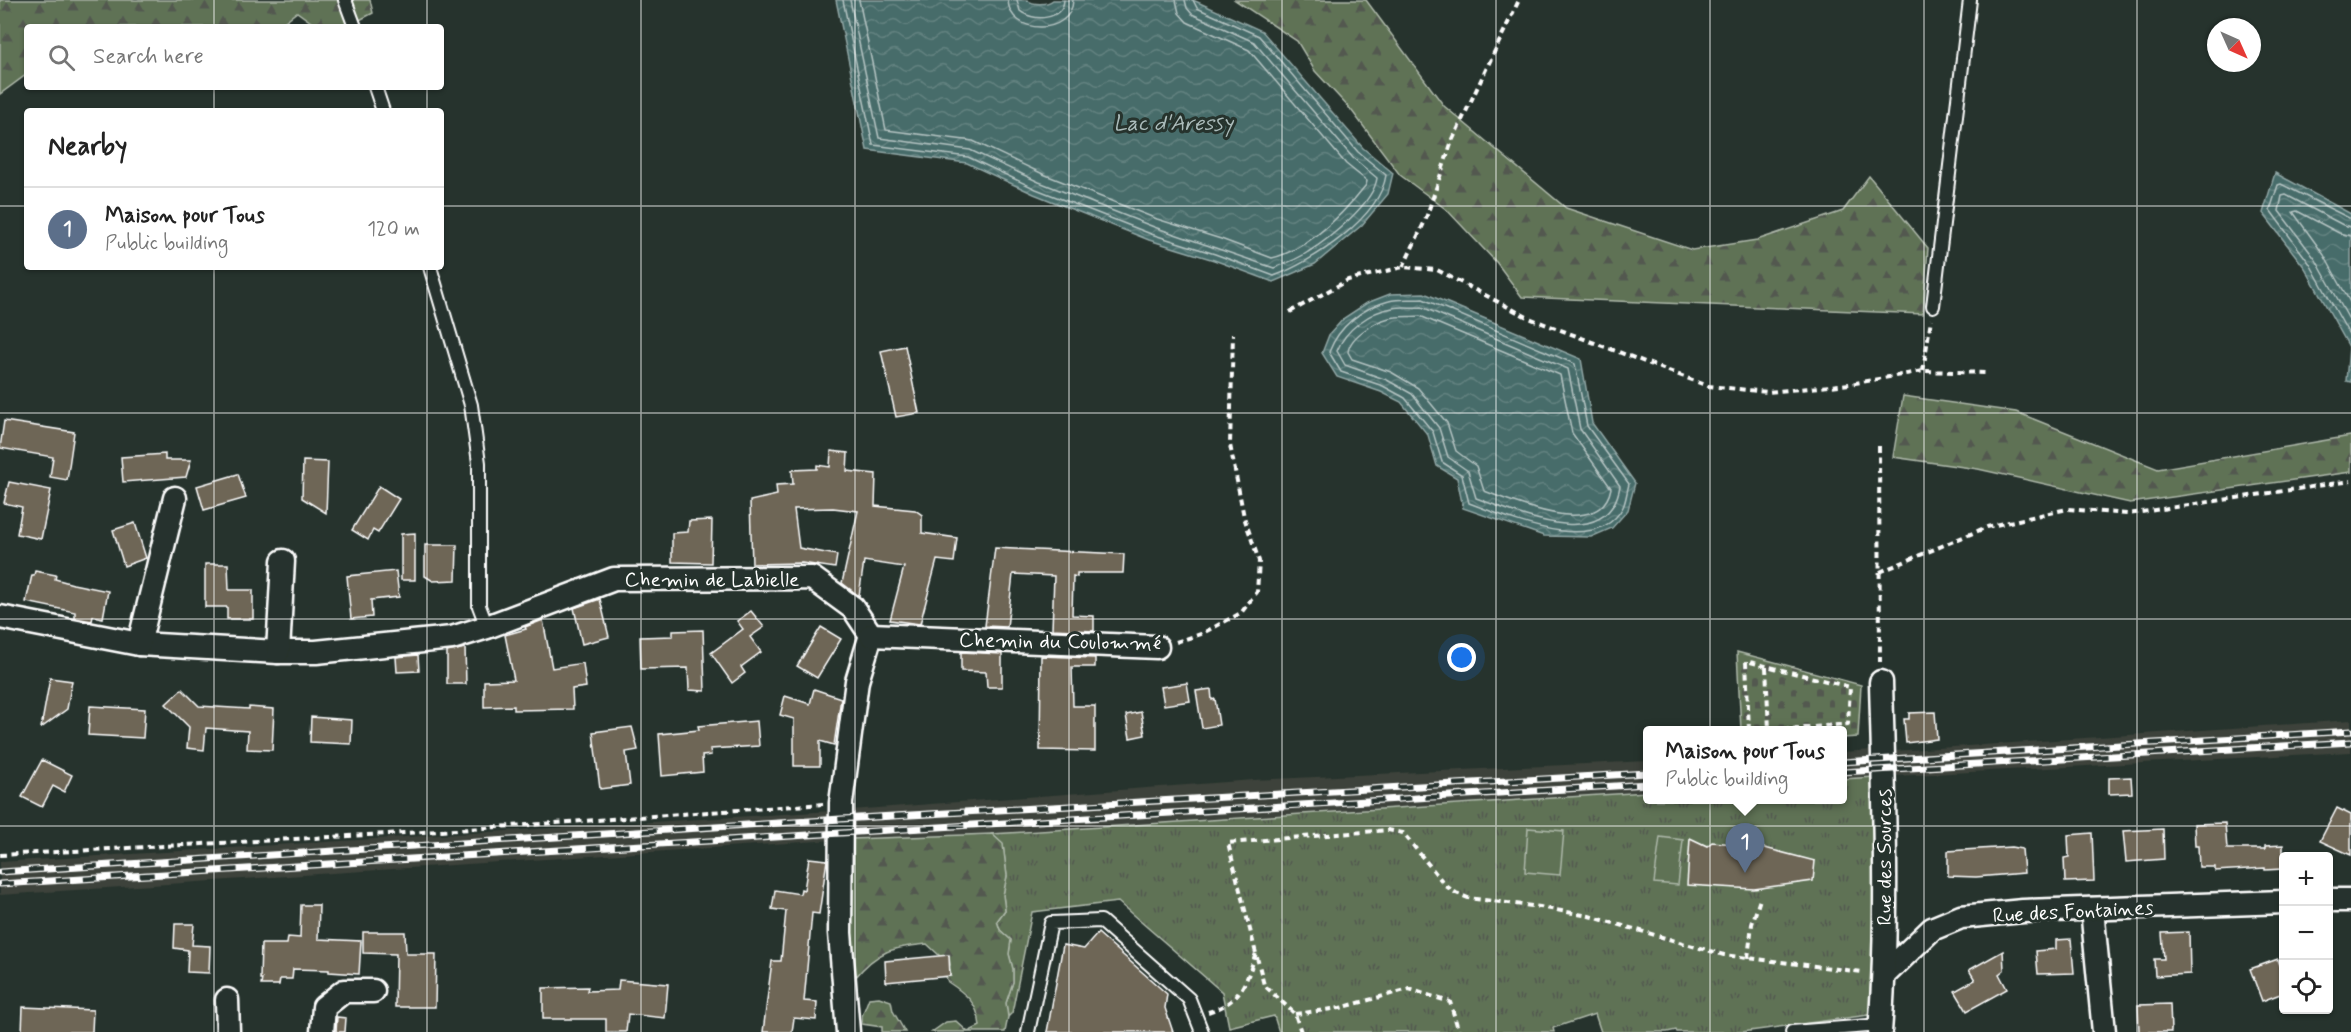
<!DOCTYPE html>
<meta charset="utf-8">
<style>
:root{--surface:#fff;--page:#f2f2f2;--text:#222;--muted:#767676;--line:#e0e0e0;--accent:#d93025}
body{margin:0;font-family:Mynerve,sans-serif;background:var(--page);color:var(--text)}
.controls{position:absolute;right:18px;bottom:18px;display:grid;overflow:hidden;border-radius:6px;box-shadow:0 2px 4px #0004}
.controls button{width:54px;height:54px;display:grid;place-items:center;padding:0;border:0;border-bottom:2px solid var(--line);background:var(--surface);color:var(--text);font:30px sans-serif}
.compass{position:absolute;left:2207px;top:18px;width:54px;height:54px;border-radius:50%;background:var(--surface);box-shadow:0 2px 4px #0004;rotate:135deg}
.you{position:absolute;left:1462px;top:658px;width:21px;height:21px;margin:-15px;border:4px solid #fff;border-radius:50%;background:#1a73e8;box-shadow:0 0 0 9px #1a73e833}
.badge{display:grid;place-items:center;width:39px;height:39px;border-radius:50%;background:var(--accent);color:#fff;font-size:20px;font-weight:700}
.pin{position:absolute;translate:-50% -50px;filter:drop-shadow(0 2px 3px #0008)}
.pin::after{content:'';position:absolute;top:32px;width:21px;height:18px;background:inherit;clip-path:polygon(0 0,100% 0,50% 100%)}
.popup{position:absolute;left:1643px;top:726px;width:204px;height:78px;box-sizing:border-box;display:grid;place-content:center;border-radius:6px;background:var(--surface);filter:drop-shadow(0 2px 4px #0005);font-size:20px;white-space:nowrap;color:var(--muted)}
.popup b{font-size:22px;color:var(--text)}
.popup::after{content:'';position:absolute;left:50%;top:100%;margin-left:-12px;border:12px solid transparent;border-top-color:var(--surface)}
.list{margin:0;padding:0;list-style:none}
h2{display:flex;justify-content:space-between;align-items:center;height:78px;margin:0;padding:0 24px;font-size:26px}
h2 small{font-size:20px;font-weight:400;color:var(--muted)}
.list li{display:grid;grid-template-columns:39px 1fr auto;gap:18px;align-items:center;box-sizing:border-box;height:84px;padding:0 24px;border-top:2px solid var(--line)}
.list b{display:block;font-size:22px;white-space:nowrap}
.list p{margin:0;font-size:20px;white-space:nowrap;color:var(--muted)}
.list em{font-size:20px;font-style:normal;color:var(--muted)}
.icon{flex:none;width:33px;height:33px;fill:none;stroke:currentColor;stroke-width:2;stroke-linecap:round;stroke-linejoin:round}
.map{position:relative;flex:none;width:2351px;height:1032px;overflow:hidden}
.search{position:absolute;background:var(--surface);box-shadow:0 2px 4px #0004;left:24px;top:24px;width:420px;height:66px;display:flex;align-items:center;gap:15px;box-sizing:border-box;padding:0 21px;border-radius:6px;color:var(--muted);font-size:22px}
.panel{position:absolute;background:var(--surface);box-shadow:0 2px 4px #0004;left:24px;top:108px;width:420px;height:162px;border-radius:6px}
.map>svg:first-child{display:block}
</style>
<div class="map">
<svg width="2351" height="1032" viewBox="0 0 2351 1032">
<defs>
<pattern id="grass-tufts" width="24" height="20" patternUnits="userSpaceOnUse" patternTransform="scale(1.5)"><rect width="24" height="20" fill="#5e7255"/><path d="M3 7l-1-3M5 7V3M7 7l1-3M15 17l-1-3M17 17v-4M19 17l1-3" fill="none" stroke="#52594f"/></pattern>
<pattern id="forest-firs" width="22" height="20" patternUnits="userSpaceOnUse" patternTransform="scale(1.5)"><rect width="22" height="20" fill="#5e7255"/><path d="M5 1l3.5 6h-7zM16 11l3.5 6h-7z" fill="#52594f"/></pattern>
<pattern id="cemetery-stones" width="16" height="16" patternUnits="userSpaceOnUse" patternTransform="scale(1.5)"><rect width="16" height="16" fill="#5e7255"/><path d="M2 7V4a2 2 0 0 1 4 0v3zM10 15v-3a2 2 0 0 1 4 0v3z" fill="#52594f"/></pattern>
<pattern id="water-waves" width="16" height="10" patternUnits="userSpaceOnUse" patternTransform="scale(1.5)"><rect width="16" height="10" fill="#476c6a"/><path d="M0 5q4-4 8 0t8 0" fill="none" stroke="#638280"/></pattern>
</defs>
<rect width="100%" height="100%" fill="#26332d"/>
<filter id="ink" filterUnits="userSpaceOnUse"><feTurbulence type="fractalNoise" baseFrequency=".0167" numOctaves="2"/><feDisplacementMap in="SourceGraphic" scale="12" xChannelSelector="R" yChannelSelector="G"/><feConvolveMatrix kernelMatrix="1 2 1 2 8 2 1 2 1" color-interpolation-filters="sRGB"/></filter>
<g filter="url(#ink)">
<g fill="#3c423a">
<path d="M2351 720V752L1895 776 1894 751Z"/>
<path d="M1874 750 1875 777 1843 779 1842 752Z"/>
<path d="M1647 761V792L992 834 852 839 850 810 1253 780Z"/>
<path d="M832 811 833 840 0 895V862Z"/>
</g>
<path fill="url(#grass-tufts)" stroke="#aeb8aa" stroke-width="1.5" d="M1875 777 1876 1014 1742 1032H1677L1676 1030 1667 1032H1601L1595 1014 1553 1028 1554 1032H1279L1274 1016 1229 1027 1222 992 1118 902 1032 912 1012 1013 1008 1017 1006 1003 1013 982V969L1009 954 1011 940 1000 930 997 921 1005 910 1003 895 1007 876 1003 845 992 834 1647 792 1648 800H1842L1843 779Z"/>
<g fill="url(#forest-firs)" stroke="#aeb8aa" stroke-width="1.5">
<path d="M0 0H370L373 13 346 27H318L297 12 277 27H27V74L0 94Z"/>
<path d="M1235 0H1366L1444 106 1566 208 1692 250 1757 240 1843 211 1869 176 1928 248 1923 314 1522 297 1497 263 1447 210 1400 175 1352 111 1315 71 1297 41Z"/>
<path d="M1903 396 2016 412 2158 469 2351 436V472L2130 503 1978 469 1893 457Z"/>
<path d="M992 834 1003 844 1007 876 1003 895 1005 910 997 921 1000 930 1011 940 1009 954 1013 969V982L1006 1003 1008 1017 1005 1032H932L946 1022 956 1021 968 1032 980 1026C978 1003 966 994 948 982L946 977 951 976 950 970H946L945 966 950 965 949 956H940L927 944C893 947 877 951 855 978L849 972 852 839Z"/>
<path d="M879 997 891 1001 893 1011 905 1032H882V1027L862 1024V1016L869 998Z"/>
</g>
<path fill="url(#cemetery-stones)" stroke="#aeb8aa" stroke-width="1.5" d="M1737 652 1861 685 1858 737 1843 738 1842 730H1741Z"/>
<g fill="#5e7255" stroke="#aeb8aa" stroke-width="1.5">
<path d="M1528 828 1564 831 1560 875 1525 872Z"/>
<path d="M1660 837 1683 840 1678 885 1654 883Z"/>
</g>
<g fill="url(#water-waves)" stroke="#91a7a6" stroke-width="1.5">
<path d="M836 0H1027C1033 5 1047 5 1053 0H1193L1262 31 1363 148 1393 173 1388 194 1362 225 1315 264 1273 282 1214 260 1149 240 1034 194 967 163 867 150Z"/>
<path d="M2275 173 2351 214V382L2346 381 2349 347 2305 268 2263 213Z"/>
<path d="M1424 293 1581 359 1592 423 1635 483 1628 510 1612 528 1591 537 1544 536 1463 508 1457 478 1437 466 1428 435 1401 402 1381 392 1337 377 1322 353 1329 335 1344 318 1367 303 1390 294Z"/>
</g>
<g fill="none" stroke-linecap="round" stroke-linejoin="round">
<g stroke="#b5c4c3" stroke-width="1.5">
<path d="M843 0 873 145 968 157 1036 189 1151 234 1215 254 1274 276C1312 262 1380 218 1386 175L1358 152 1259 36 1197 8 1193 0"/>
<path d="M850 0 879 138 970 150 1039 182 1154 227 1274 268C1285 264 1298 259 1308 252 1329 239 1374 203 1377 178L1353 158 1254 42 1192 14 1187 8 1185 0"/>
<path d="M859 0 886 130 973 141 1043 174 1157 219 1221 239 1272 258C1310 249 1343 214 1366 185L1367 181 1346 164 1249 50 1187 22 1179 13 1176 0"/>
<path d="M1008 0C1009 36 1072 36 1073 0"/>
<path d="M1017 0 1020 11C1033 22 1063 20 1064 0"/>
<path d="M2351 219 2281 184 2278 185 2270 210 2310 264 2351 338"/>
<path d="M2351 227 2343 225 2286 195 2282 196 2279 211 2316 260 2351 323"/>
<path d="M2351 236 2339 233 2297 211 2293 212 2324 255 2351 304"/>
<path d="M1423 299 1575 364 1587 426 1629 484C1627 491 1626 501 1623 507 1597 558 1507 517 1469 503L1462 475 1442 462 1433 432 1405 398 1383 386 1341 372 1329 352C1339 326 1362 308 1389 301 1399 298 1412 300 1423 299Z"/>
<path d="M1422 307 1568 369 1580 429 1620 486C1608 555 1517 513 1476 498L1468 471 1448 457 1439 428 1412 394 1387 380 1345 365 1337 351C1345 330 1370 311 1393 308 1402 306 1413 308 1422 307Z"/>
<path d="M1420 316 1560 375 1572 433 1611 488C1601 541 1514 502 1484 491L1476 466 1456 451 1447 423 1418 388 1391 372 1352 359 1348 352C1350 335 1380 318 1396 317 1404 316 1412 317 1420 316Z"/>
</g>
</g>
<g fill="#6e6657" stroke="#fff" stroke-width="1.5">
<path d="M905 346 919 413 896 417 881 351Z"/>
<path d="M4 421 74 432 67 480 50 477 53 457 0 448Z"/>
<path d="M831 451 848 453 847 471 876 474 875 506 915 510 922 515V533L957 538 954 562 937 560 920 624 890 620 904 567 864 561 859 596 842 583 858 511 833 508 794 509 799 548 837 555 835 568 802 563 752 564 750 501 777 495 776 485 793 484 792 470 817 469V465L830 467Z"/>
<path d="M165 454V460H191L186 477 123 482 121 457Z"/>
<path d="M303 461 328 462 326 513 302 498Z"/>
<path d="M238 474 246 498 204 510 197 486Z"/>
<path d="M9 482 51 490 41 539 17 534 22 507 4 503Z"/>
<path d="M379 486 399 499 378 533 373 530 368 540 352 530Z"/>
<path d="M712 520 711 563 672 562V533L688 532 689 521Z"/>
<path d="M135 523 146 558 124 566 113 530Z"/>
<path d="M415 533V580H401V534Z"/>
<path d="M425 545H457L456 580 433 581 425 576Z"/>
<path d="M995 548 1124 554 1123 573H1077V577L1073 576 1072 615 1094 616V631L1052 629 1054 576 1013 574 1007 627 985 626Z"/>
<path d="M205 564H228L229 590H253V619H227V607H205Z"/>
<path d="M35 571 56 575 55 579 73 584 108 591 103 618 93 616 92 621 75 618V612L26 602 32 575H34Z"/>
<path d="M396 571 399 597 371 600 372 617 351 619 347 576Z"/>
<path d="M600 599 609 637 582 644 574 608Z"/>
<path d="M751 611 764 627 750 637 761 652 741 667 745 673 732 683 711 653 743 629 737 621Z"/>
<path d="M543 620 552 668 583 663 586 687 572 689 573 709 514 710V706L484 707V681L514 680 505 635 526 629 525 627Z"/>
<path d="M821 627 841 639 817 678 797 666Z"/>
<path d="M703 630 705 691 689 690 688 668 641 669 640 637 673 636V631Z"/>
<path d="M465 648 466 684H447V652Z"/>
<path d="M961 652 1002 654V687H987L986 672 961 671Z"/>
<path d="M418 655 419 671 397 672 396 657Z"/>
<path d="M1041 656 1095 658V667H1072L1073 706H1095V751L1040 750Z"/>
<path d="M50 678 72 681 67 709 41 728Z"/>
<path d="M1187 683 1190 701 1164 705 1161 687Z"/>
<path d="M182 689 199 706 249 709V707L274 709 272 750 247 749 248 731 206 728 204 750 187 748 189 727 166 704Z"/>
<path d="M814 689 841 698 834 745 820 741V766H794V719L780 715 785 696 810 704Z"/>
<path d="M1211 689 1212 700 1215 699 1219 725 1202 728 1196 691Z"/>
<path d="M90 706 145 709 143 738 88 735Z"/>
<path d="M1141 712 1145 735 1130 738 1126 715Z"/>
<path d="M1935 712 1937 739 1906 743 1904 719H1909V713Z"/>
<path d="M311 717 352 720 351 744 310 742Z"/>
<path d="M757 721 759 746 710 749 711 755 702 756 703 772 662 776 659 734 699 730 698 726Z"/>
<path d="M632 727 638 750 626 752 630 785 600 789 593 732Z"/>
<path d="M42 760 72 775 64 792 53 786 42 807 22 797Z"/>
<path d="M2131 777 2132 793 2109 794V778Z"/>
<path d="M2337 808 2351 815V855L2320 841Z"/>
<path d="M2225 823 2227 849H2265V846L2283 845V869L2265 870V868L2215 871V867H2199L2198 846H2195L2194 824Z"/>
<path d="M2163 829 2164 859 2126 862 2123 831Z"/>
<path d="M2092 833 2094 881 2065 882 2064 858 2069 857 2068 835Z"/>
<path d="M1690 838 1707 846 1712 842 1757 846 1815 861 1813 881 1754 889 1687 885Z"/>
<path d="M2011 847 2022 849 2024 873 1976 877 1948 876V851Z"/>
<path d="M809 858 827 860 819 914 812 913 804 1001 817 1002 816 1020 794 1018 792 1032H763L772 961H781L786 911 772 909 775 890 800 894 801 889 804 890Z"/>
<path d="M301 905H319L318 939 361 941 359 974 329 972V970L293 969 292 979H280L279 985H261L262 979H260L261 944H287L288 937 300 938Z"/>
<path d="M175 924H194L192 945 210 946 209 973 187 972 188 950 174 948Z"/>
<path d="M363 932H405L406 954H436L435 1007H395L396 954 363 953Z"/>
<path d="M2189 932 2190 974 2155 976 2154 959H2164L2162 933Z"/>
<path d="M1098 933 1167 994 1165 1008 1173 1032H1047L1063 945 1084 949Z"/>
<path d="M2071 939 2074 973 2038 974 2036 951 2056 949V940Z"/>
<path d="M2003 951 2004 970 1999 974 2007 989 1967 1011 1955 991 1975 980 1969 970Z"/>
<path d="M949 955 950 976 886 982 885 961Z"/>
<path d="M2278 959 2283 974V993L2262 1001 2250 969Z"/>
<path d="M619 980 668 984 665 1018 628 1014 626 1032H606V1019H543V988L588 987 587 991 618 990Z"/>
<path d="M2170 1004 2171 1032H2139L2138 1005Z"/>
<path d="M23 1007 93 1010 92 1032H22Z"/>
<path d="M337 1017 346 1018 345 1032H336Z"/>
</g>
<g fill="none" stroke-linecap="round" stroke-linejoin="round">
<g stroke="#fff" stroke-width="16">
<g id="service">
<path d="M345 0 355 27"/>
<path d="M375 87 383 111"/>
<path d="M430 267 471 405 479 463V606L487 627"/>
<path d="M1933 306 1970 0"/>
<path d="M1028 1032 1051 923 1101 921 1189 999 1202 1032"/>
<path d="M1792 1032 1881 1025"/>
</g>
</g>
<g stroke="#fff" stroke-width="27">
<g id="minor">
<path d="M0 617 139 644 278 652H316L452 638 487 627 614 579 812 578 853 608 871 635 857 681 841 803 840 933 848 1032"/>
<path d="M871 635 1157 647"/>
<path d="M139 644 175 498"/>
<path d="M278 652 283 561"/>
<path d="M2328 900H2351"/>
<path d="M2092 909 2104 1032"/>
<path d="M1884 975 1932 929 1961 917 2023 911 2284 902"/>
<path d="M227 1000 228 1032"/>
<path d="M322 1032 324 1007 344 991H373"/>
<path d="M1880 1032C1889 916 1884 798 1881 682"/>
</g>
</g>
<g stroke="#fff" stroke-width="4" stroke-dasharray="6 4.5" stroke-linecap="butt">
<path d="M1403 267 1425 221 1452 141 1519 0"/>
<path d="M1290 312 1348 280 1403 267 1437 270 1529 318 1708 386 1768 392 1850 384 1923 371 1986 373"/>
<path d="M1923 371 1931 319"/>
<path d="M1879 446 1880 664"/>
<path d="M1880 572 1987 527 2067 509 2128 514 2351 481"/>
<path d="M1176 642 1201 634 1241 613 1257 592 1259 561 1244 517 1230 445 1233 334"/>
<path d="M1766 667 1769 730"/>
<path d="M1749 730 1746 661 1850 687 1848 724 1779 730"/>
<path d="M0 855 441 831 823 804"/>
<path d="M1748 958 1752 924 1760 899"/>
<path d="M1208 1012C1241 1002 1246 983 1256 953"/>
<path d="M1295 1014 1340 1008 1409 989 1450 1002 1459 1032"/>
<path d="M1301 1032 1295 1014 1264 985 1228 843 1388 830 1403 833 1446 886 1456 893 1468 898 1540 907 1589 916 1724 955 1863 972"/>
</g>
<use href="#service" stroke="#26332d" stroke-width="12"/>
<use href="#minor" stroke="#26332d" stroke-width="22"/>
<g stroke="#fff" stroke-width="7">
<g id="rail">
<path d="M1842 762 2351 731"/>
<path d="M1842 772 2351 742"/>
<path d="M0 872 841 819 1648 773"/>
<path d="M0 884 1648 784"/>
</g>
</g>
<use href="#rail" stroke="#26332d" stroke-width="4.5" stroke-dasharray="14" stroke-linecap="butt"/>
</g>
</g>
<path fill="none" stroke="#fff" stroke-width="1.5" stroke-opacity="0.55" d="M214 0V27M427 0V27M641 0V1032M855 0V1032M1069 0V1032M1282 0V1032M1496 0V1032M1710 0V1032M1924 0V1032M2137 0V1032M214 87V111M427 87V111M0 206H27M441 206H2351M214 267V1032M427 267V1032M0 413H2351M0 619H2351M0 826H2351"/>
<g text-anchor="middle" stroke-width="6" stroke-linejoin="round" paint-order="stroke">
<g font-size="21" fill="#fff" stroke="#26332d">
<text x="712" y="586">Chemin de Labielle</text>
<text transform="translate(1060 641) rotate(1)" y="7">Chemin du Coulommé</text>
<text transform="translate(1884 857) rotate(-90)" y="7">Rue des Sources</text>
<text transform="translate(2073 911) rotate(-3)" y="7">Rue des Fontaines</text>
</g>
<g font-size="22" font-style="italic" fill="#acbdbc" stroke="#26332d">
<text x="1173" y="130">Lac d'Aressy</text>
</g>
</g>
</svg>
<div class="controls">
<button>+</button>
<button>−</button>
<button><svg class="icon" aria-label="locate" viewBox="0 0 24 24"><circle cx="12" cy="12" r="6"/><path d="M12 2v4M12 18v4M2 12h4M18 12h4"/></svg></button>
</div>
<svg class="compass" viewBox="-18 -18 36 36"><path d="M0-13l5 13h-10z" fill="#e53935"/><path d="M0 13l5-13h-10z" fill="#767676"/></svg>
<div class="you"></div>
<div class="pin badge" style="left:1745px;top:873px;background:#5c6f8a">1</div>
<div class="popup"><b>Maison pour Tous</b>Public building</div>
<div class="search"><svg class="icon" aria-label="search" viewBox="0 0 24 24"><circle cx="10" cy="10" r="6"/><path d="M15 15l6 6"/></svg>Search here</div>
<section class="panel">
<h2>Nearby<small></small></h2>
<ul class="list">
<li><span class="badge" style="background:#5c6f8a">1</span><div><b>Maison pour Tous</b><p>Public building</p></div><em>120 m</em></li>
</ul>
</section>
</div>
